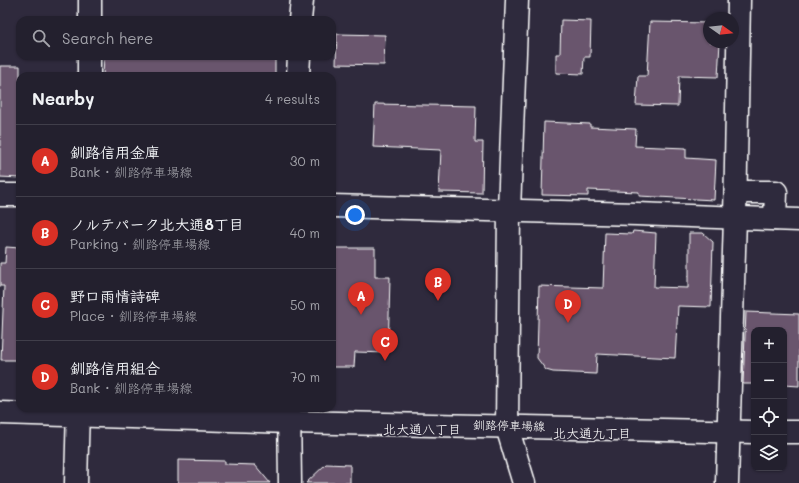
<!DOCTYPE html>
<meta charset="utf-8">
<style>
:root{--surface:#23202e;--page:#2f2d3a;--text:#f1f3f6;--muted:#a3a3aa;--line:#403e4a;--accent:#d93025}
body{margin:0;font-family:Mali,"Klee One",sans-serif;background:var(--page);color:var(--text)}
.controls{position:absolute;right:12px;bottom:12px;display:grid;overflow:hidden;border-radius:8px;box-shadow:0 1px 3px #0004}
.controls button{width:36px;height:36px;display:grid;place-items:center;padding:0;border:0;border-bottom:1px solid var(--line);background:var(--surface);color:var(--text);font:20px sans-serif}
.compass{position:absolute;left:703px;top:12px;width:36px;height:36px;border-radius:50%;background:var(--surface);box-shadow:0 1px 3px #0004;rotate:105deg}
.you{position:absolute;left:355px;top:215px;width:14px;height:14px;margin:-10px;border:3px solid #fff;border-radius:50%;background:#1a73e8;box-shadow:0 0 0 6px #1a73e833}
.badge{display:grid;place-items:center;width:26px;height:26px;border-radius:50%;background:var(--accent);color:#fff;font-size:13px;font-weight:700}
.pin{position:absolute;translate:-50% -33px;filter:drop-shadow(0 1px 2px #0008)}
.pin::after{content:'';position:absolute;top:21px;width:14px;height:12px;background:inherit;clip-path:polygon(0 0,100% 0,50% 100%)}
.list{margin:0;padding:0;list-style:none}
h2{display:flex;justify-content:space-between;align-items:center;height:52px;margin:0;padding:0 16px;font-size:17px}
h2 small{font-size:13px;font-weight:400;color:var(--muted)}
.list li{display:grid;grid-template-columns:26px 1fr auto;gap:12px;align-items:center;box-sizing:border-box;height:72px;padding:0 16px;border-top:1px solid var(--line)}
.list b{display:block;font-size:15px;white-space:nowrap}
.list p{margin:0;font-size:13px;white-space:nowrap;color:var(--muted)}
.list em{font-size:13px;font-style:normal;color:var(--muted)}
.icon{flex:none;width:22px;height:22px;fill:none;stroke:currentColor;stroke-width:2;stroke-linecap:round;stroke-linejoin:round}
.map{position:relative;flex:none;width:799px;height:483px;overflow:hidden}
.search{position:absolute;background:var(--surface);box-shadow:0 1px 3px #0004;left:16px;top:16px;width:320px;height:44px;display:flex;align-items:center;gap:10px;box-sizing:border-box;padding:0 14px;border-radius:12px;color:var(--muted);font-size:15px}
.panel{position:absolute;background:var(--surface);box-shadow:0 1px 3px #0004;left:16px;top:72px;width:320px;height:340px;border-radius:12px}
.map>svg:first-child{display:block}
</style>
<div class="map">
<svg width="799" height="483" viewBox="0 0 799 483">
<rect width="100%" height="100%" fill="#2f2a3d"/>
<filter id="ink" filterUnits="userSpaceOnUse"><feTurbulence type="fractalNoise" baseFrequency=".025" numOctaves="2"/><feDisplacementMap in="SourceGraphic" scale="8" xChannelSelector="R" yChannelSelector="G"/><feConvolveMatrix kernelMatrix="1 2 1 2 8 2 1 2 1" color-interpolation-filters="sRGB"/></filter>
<g filter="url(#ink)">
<g fill="#69556d" stroke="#fff">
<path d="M561 20 591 21 590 57H584L583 74 556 73V54H560Z"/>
<path d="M650 22 709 23V42H720L718 77 679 76 678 106 636 105 638 76H647Z"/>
<path d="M337 34 385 35 384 65 336 64Z"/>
<path d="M104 56H275V76H103Z"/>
<path d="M0 66H20V178L0 177Z"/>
<path d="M375 104 476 106 475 142H483L482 193 439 192 441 150 373 147Z"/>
<path d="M544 122 590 124V127L636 129 635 146 686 148V158L716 160 714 200 639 196V192L588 190V196L542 195Z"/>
<path d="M633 231 656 233 654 287 688 288V276H689V233H703L713 242 711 307 678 306 675 358 597 354 596 374 553 372 546 370 537 358 539 286 603 288 605 233 632 234Z"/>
<path d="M6 247 20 248V360H1L4 286H0V263H5Z"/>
<path d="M332 248H375V277H390L388 353 355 352 354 367H332Z"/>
<path d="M746 312 799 314V386L784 385V330H754V384H743Z"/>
<path d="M178 460 225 461V464L255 465 270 483H178Z"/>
<path d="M326 464 350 465V483H306Z"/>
</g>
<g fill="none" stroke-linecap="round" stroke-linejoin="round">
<g stroke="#fff" stroke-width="25">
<g id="minor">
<path d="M90 0V20"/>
<path d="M300 20 302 0"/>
<path d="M89 76V56"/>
<path d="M298 76 299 56"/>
<path d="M736 192H776L775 219"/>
<path d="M0 195H20"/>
<path d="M332 206 637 214 799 220"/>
<path d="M289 408 290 483"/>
<path d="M507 427 509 210 517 0"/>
<path d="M76 483 78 408"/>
<path d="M727 483 735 218 739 0"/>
</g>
</g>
<g stroke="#fff" stroke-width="25">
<g id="major">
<path d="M0 413 290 422 754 432"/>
<path d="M507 427 524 483"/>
<path d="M784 432H799"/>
</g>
</g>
<use href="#minor" stroke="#2f2a3d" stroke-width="22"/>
<use href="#major" stroke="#2f2a3d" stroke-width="22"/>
</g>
</g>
<g text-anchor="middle" stroke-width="3.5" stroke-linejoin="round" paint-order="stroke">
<g font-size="12" fill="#fff" stroke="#2f2a3d">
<text transform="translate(509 426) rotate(1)" y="4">釧路停車場線</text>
</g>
<g font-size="13" fill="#fff" stroke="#2f2a3d">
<text x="422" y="434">北大通八丁目</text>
<text x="592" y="438">北大通九丁目</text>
</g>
</g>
</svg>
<div class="controls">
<button>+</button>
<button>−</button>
<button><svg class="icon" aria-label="locate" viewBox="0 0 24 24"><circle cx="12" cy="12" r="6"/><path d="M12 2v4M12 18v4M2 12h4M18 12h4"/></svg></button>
<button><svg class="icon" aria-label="layers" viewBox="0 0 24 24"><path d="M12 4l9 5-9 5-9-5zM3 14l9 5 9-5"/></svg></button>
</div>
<svg class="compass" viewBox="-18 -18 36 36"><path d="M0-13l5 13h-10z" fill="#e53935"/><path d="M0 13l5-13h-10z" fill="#a3a3aa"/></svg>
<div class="you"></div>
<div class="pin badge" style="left:361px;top:315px">A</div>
<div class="pin badge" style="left:438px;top:301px">B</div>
<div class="pin badge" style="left:385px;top:361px">C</div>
<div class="pin badge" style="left:568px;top:323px">D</div>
<div class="search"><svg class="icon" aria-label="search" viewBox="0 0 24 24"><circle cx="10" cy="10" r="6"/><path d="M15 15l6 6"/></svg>Search here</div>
<section class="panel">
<h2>Nearby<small>4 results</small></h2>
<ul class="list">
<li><span class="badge">A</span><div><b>釧路信用金庫</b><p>Bank · 釧路停車場線</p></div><em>30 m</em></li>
<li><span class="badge">B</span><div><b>ノルテパーク北大通8丁目</b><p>Parking · 釧路停車場線</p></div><em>40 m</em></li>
<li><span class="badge">C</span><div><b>野口雨情詩碑</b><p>Place · 釧路停車場線</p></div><em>50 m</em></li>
<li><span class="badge">D</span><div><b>釧路信用組合</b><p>Bank · 釧路停車場線</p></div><em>70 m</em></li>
</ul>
</section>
</div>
